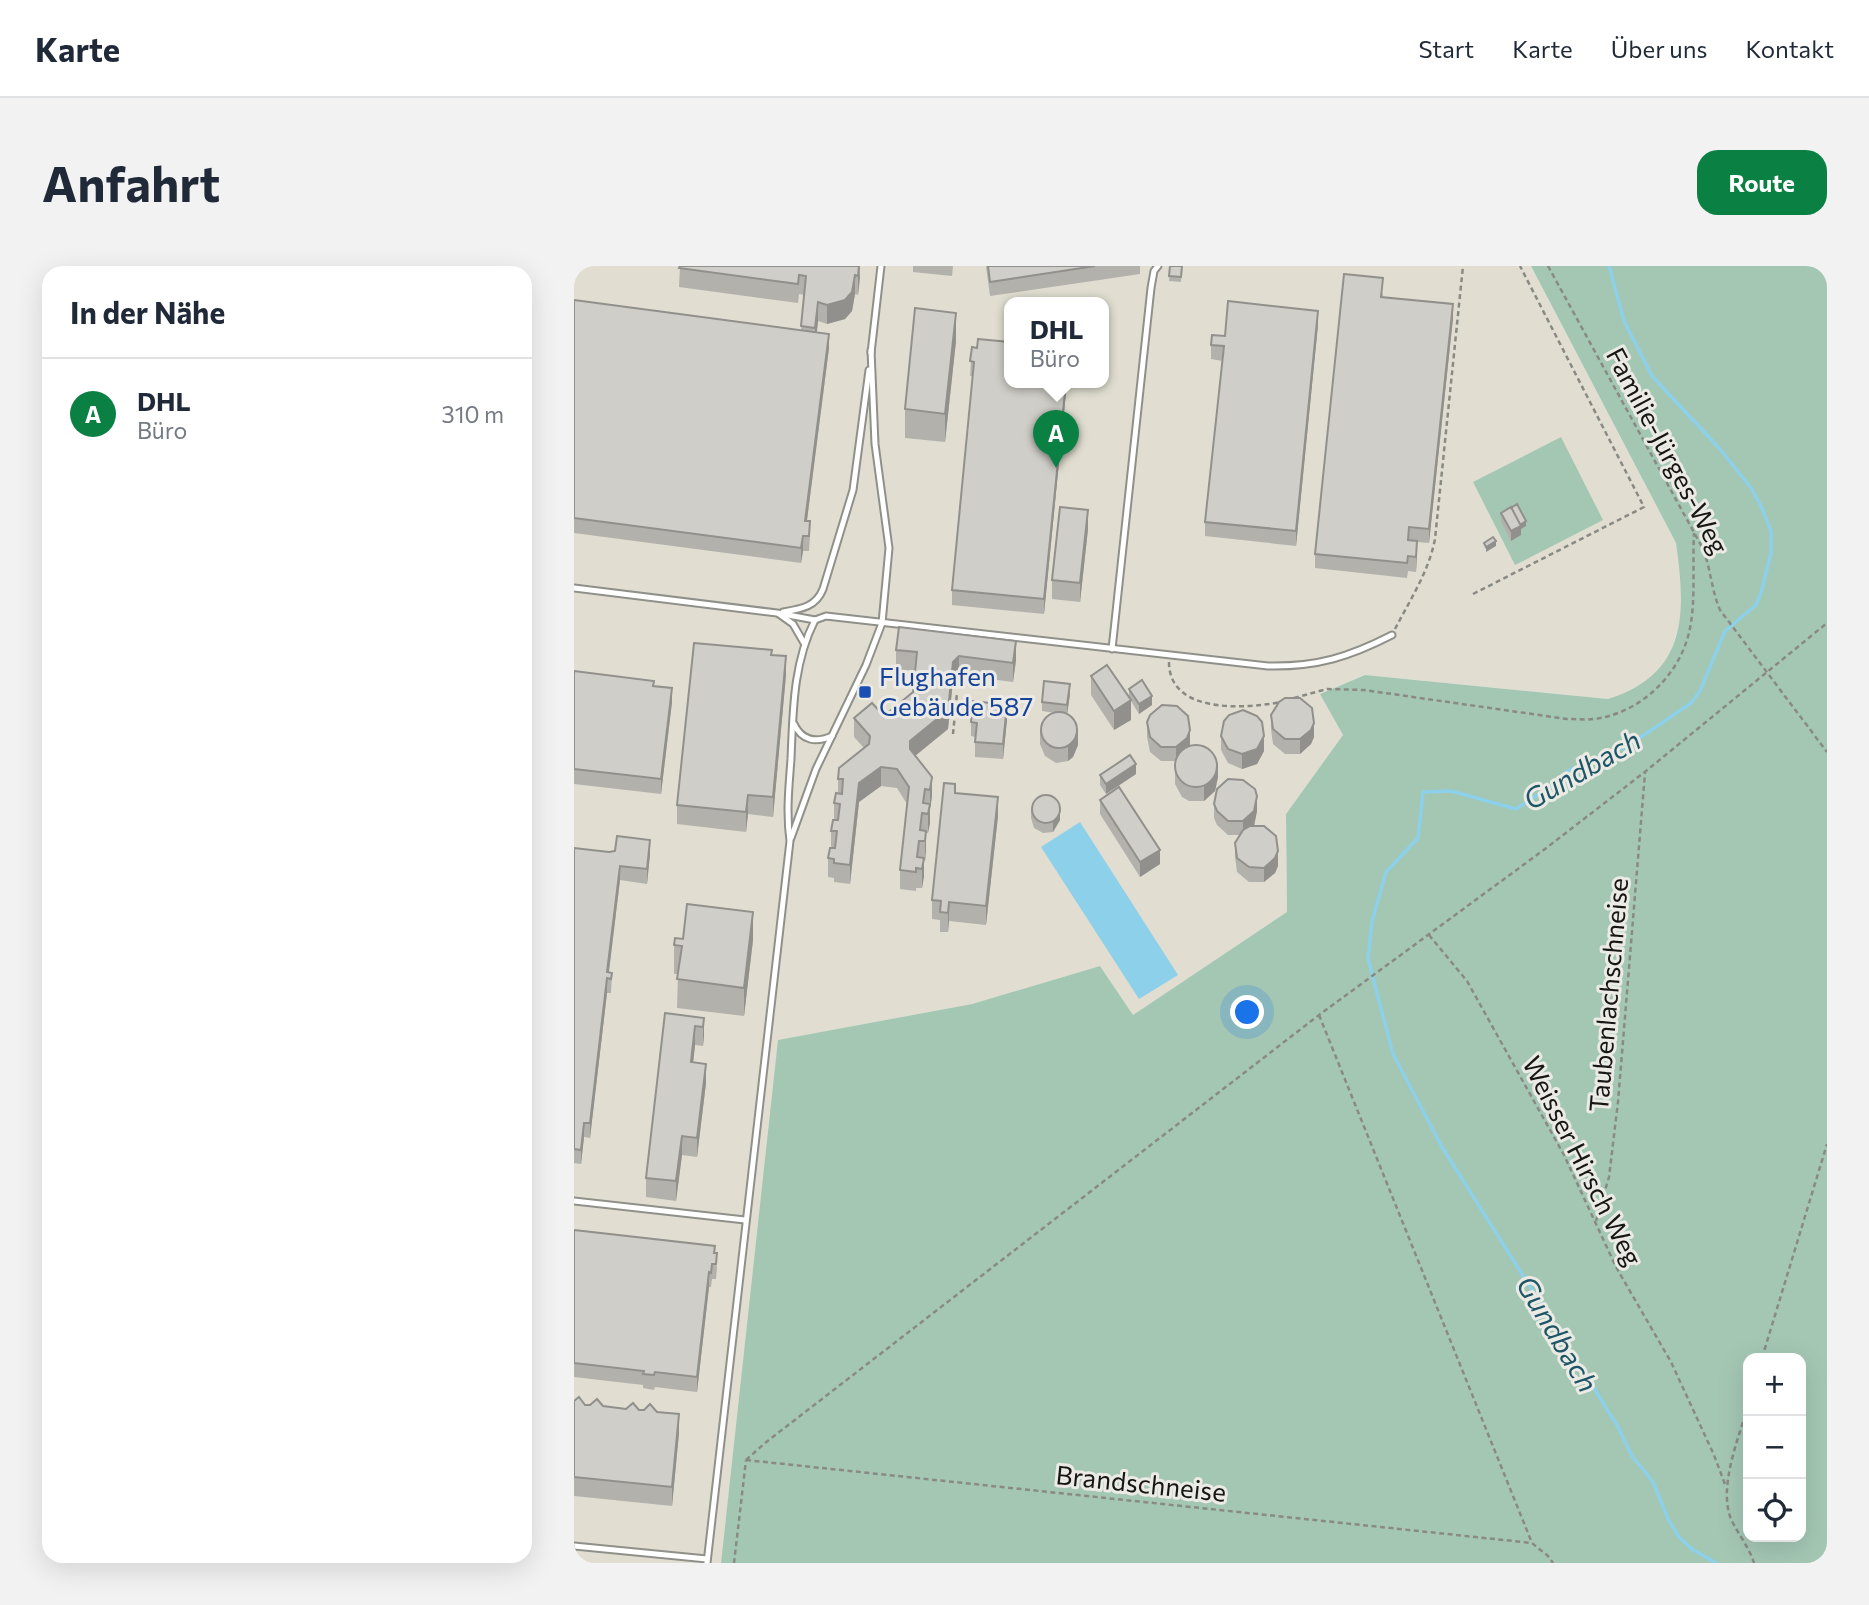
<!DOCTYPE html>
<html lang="de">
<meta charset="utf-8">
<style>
:root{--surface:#fff;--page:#f2f2f3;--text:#1f2937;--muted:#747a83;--line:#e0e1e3;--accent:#0b8043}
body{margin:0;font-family:Commissioner,sans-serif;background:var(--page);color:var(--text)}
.controls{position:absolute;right:21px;bottom:21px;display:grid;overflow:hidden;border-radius:14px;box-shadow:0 7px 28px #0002}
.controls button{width:63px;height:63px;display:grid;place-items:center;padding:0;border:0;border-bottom:2px solid var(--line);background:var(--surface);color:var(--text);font:35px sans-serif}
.you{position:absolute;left:674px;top:747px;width:24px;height:24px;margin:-18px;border:5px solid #fff;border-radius:50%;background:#1a73e8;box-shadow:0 0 0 10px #1a73e833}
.badge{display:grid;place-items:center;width:46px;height:46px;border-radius:50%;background:var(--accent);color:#fff;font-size:23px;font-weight:700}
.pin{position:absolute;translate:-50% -58px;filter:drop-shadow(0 2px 4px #0008)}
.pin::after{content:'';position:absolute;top:37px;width:24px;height:21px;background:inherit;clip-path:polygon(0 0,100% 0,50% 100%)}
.popup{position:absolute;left:430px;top:31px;width:105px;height:91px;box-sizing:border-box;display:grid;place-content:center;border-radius:14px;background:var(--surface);filter:drop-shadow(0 2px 5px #0005);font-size:23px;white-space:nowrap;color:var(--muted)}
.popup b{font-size:26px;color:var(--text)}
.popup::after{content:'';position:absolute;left:50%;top:100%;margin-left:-14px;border:14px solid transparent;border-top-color:var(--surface)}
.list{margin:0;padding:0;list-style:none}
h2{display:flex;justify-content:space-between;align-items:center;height:91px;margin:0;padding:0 28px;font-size:30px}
h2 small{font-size:23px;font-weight:400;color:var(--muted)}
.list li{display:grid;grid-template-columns:46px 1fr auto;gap:21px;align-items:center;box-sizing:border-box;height:112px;padding:0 28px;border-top:2px solid var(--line)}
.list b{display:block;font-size:26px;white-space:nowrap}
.list p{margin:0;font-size:23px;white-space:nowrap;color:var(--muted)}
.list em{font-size:23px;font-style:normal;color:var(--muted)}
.icon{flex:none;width:38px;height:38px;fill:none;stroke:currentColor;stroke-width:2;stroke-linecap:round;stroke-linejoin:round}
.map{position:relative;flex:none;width:1253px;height:1297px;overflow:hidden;border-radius:21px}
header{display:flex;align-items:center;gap:42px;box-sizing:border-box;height:98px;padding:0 35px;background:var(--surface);border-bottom:2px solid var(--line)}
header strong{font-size:33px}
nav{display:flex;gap:38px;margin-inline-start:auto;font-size:24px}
.intro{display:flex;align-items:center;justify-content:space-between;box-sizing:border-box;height:168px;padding:0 42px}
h1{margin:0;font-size:49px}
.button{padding:18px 32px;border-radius:21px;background:var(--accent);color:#fff;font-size:24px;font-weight:700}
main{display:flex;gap:42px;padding:0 42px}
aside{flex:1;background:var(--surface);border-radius:21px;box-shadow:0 7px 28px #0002}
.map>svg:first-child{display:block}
</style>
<header>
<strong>Karte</strong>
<nav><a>Start</a><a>Karte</a><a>Über uns</a><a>Kontakt</a></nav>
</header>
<div class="intro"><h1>Anfahrt</h1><a class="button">Route</a></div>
<main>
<aside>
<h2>In der Nähe<small></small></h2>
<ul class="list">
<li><span class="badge">A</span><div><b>DHL</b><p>Büro</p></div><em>310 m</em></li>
</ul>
</aside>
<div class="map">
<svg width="1253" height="1297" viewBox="0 0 1253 1297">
<rect width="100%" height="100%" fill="#ebeae4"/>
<path fill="#e1ded1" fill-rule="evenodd" d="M0 0H957L1102 277 1108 318 1107 355 1096 388 1082 408 1054 427 1034 433 791 409 747 427 769 469 712 548 713 646 559 749 526 700 398 738 205 774 147 1297H0ZM435 36H529V116H435Z"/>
<g fill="#a4c7b4" fill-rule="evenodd">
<path d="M957 0H1253V1297H147L204 774 398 738 526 700 559 749 713 646 712 548 769 469 746 428 791 409 1034 433C1114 408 1112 347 1102 277ZM1174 1092H1227V1271H1174Z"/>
<path d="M987 171 1029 254 941 299 899 216Z"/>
</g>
<path fill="#8cd0e9" d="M506 556 604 709 565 733 467 581Z"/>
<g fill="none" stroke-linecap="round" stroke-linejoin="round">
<path stroke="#8cd0e9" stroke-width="3.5" d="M1035 0 1050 55 1078 110 1146 183 1177 222 1187 240 1197 265V287L1187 327 1182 339 1151 365 1126 425 1117 437 1054 480 995 504 968 526 942 543 877 525 849 526 844 572 812 606 798 655 794 693 819 788 868 881 1043 1159 1058 1190 1079 1216 1094 1253 1105 1271 1118 1283 1142 1297"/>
<g stroke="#90908a" stroke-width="9">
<g id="service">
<path d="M297 87 307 0"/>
<path d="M0 322 203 347 241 354 252 350 694 400C743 401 775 391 818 369"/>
<path d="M209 346C227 343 242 341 249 323L279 224 295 104"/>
<path d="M205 348 219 358 230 377"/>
<path d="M538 383 577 22 580 5 584 0"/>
<path d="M220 458C228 475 242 477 258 470"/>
<path d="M217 572 242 503 292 399 308 357 315 282 301 178 297 84"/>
<path d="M0 935 171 954"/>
<path d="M0 1280 133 1293"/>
<path d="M133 1297 216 575C212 547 215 520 217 493 219 446 219 397 241 354"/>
</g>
</g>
<g stroke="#8a8a85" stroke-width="2.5" stroke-dasharray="5 3.5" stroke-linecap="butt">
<path d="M974 0 1128 281C1137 302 1137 323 1146 344L1253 486"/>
<path d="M899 328 1070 241 946 0"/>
<path d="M821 363C836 334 855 305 861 273L889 0"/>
<path d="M595 396C595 448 670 443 707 436"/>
<path d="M720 432 753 423 790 424 993 453C1002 453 1011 454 1020 453 1062 448 1100 415 1113 374 1123 342 1118 301 1120 267"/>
<path d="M379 468 383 427"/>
<path d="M855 669 893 715 990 889 1042 1001 1097 1096 1140 1189 1152 1221"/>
<path d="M745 749 958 1277 974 1290 979 1297"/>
<path d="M1022 955 1035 911 1044 836 1071 507"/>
<path d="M1188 1092 1253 878"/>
<path d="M1174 1140C1165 1171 1144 1221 1157 1253 1164 1268 1175 1281 1180 1297"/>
<path d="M172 1194 191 1177 745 749 971 583 1072 505 1253 357"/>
<path d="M172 1194 958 1277"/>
<path d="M160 1297 172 1194"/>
</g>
<use href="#service" stroke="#fff" stroke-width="5"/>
</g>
<g fill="#b2b1ac">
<path d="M106 0H286L284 29 281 28 278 45 271 53 253 58 244 55 243 66 255 82 233 255 236 270 235 285H229L227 297 0 267V34L227 64 230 29 225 28 224 37 105 21Z"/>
<path d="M339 0H379L378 10 339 6Z"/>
<path d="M412 0H566V8L416 30Z"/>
<path d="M596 0H608L607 16 595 15Z"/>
<path d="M809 26V31L879 52 855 277 843 276 842 306 834 305 833 312 741 302V288Z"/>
<path d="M744 59 722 280 631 270V256L648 95 637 93V79L651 70Z"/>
<path d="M382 75 371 176 331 172V143Z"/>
<path d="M398 81 435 116H493L470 348 378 339V324L399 110H396Z"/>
<path d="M927 247 952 260 947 263V269L937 275 927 256Z"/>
<path d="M514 263 506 336 478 333V314Z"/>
<path d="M322 384 442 394 439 416 385 409 379 415 374 463 341 490 358 511V530L356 543V557L354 567H352V584L351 595 350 594 348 622H342V625L326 623V604L333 538 323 522 307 520 285 536 276 618 260 616V612L254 611V592L257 582V565L260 554V537L264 527V513L290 482 280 471V452L310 450 339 426 341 405 322 403Z"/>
<path d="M198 389 212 409 199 551 174 548 172 566 103 558V539Z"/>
<path d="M0 405 80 420 98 436 87 528 0 518Z"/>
<path d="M517 410 555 431V423L578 439 565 448 557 435V454L540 464 517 429Z"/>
<path d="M496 428 493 448 504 479 499 491 494 495 482 497 471 490 466 478V464L481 447 468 445V436Z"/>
<path d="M697 449 740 471 737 478 726 488H711L699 478 697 463Z"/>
<path d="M433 454 429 493 401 491V471L397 470V456Z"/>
<path d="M573 456 616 479 644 511 641 525 630 535H615L608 531 601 518V503L602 495H587L576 486 573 471Z"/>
<path d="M647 470 690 485 683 498 668 503 654 497 647 484Z"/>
<path d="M562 508 532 528 526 519V509Z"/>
<path d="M381 527 424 550 412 659 375 655 374 666H366V654L358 653V634Z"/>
<path d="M526 534 586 598 566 611 526 548Z"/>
<path d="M640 538 683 545 680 560 704 600 701 607 690 616H675L663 606 661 591V577L666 569H654L643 559 640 552Z"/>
<path d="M457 543 486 554 479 566 469 567 460 562 457 552Z"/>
<path d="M0 582 35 586 76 588 73 618 46 614 35 706 38 707 37 727H33L16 872 10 871 7 898 0 897Z"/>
<path d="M109 673 179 674 170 750 103 742 104 708H100V679Z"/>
<path d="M91 747 130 752 129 780 121 779 119 797 132 817 123 891 108 889 102 935 72 931V912Z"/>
<path d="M0 964 141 987 143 1002 142 1013H138L137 1021H135L123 1126 81 1121 80 1124 69 1122V1119L0 1111Z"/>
<path d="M0 1135 11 1139 65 1144 105 1167 98 1240 0 1230Z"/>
</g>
<g fill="#91908c">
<path d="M285 0 286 12 284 29V10Z"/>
<path d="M281 9V28L278 45 271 53 253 58V39Z"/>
<path d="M244 36V55L241 81V62Z"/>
<path d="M879 38V52L855 277V263Z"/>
<path d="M744 45V59L722 280V265Z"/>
<path d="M382 47V75L371 176V148Z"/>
<path d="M255 68V82L231 269V255Z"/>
<path d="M492 116H493L470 348V333Z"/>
<path d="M514 244V263L506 336V317Z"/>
<path d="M952 255V260L947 263V269L937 275V265Z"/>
<path d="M229 270V285L227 297V282Z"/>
<path d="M843 275V289L842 306V291Z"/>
<path d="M922 275V280L912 286V281Z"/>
<path d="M442 375V394L439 416V397Z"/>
<path d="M212 390V409L199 551V531Z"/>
<path d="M385 390V409L379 415 374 463 336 494V475L379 396Z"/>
<path d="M496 418V428L493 449V439Z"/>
<path d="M98 422V436L87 528V513Z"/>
<path d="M578 430V439L565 448V438Z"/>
<path d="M557 434V454L540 464V445Z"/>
<path d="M433 439V454L429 493V478Z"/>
<path d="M740 457V471L737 478 726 488V473Z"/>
<path d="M504 464V479L499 491 494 495V480Z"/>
<path d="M616 464V479L602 496V481Z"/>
<path d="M690 470V485L683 498 668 503V488Z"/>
<path d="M644 496V511L641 525 630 535V520Z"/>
<path d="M562 498V508L532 528V518Z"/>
<path d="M307 501V520L285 536 276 618V599L285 517Z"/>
<path d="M358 511V530L356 543V524Z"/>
<path d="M174 529V548L172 566V546Z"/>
<path d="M683 530V545L680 560 669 569V555Z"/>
<path d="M424 531V550L412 659V640Z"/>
<path d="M356 538V557L354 567V548Z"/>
<path d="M486 544V554L479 566V556Z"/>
<path d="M352 565V584L351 595V575Z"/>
<path d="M76 574V588L73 618V603Z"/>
<path d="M586 584V598L566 611V596Z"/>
<path d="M704 585V600L701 607 690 616V602Z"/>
<path d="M350 592V611L348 622V603Z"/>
<path d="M46 600V614L34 712 33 706Z"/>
<path d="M375 636V655L374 666V647Z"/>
<path d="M179 646V674L170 750V722Z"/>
<path d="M33 712V727L16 872V857Z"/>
<path d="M130 752V771L129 780V761Z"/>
<path d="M121 760V779L117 816V796Z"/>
<path d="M132 798V817L123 891V872Z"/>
<path d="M10 857V871L7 898V884Z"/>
<path d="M108 870V889L102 935V915Z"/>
<path d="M135 1006V1021L123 1126V1111Z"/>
<path d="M105 1148V1167L98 1240V1221Z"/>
</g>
<g fill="#cfcec8" stroke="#91908c" stroke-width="2">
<path d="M106 0H285L284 10 281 9 278 26 271 34 253 39 244 36 241 62 227 60 232 10 225 9 224 18 105 2Z"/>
<path d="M414 0H521L416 16Z"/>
<path d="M596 0H608L607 11 595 10Z"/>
<path d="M770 8 809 12 807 31 879 38 855 263 835 261 834 274 843 275 842 291 834 290 833 297 741 288Z"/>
<path d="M0 34 255 68 231 255H236L235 270H229L227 282 0 252Z"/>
<path d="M654 35 744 45 722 265 631 256 650 80 637 79 638 69 651 70Z"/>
<path d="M341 42 382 47 371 148 331 143Z"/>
<path d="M404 73 435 76V116H492L470 333 378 324 400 96 396 95 398 81 403 82Z"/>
<path d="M943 238 952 255 946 259 937 242Z"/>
<path d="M486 241 514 244 506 317 478 314Z"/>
<path d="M937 241 947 260 937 265 927 247Z"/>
<path d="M919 271 922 275 912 281 910 277Z"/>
<path d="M325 361 442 375 439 397 385 390 379 396 374 444 336 475V483L358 511 356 524 351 523 349 537 356 538 354 548 348 547 346 564 352 565 351 575H345L343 591 350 592 348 603 342 602V606L326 604 335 521 323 503 307 501 285 517 276 599 260 597V593L254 592 256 582H261L263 565H257L259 554H264L266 538 260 537 262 527 268 528 269 513H264L265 502 295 478 296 470 280 452 298 437 310 450 339 426 343 386 322 384Z"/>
<path d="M120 377 198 384 197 389 212 390 199 531 174 529 172 546 103 539Z"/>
<path d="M533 399 557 434 540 445 517 410Z"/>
<path d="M0 405 80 415 79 420 98 422 87 513 0 503Z"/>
<path d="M568 414 578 430 565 438 555 423Z"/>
<path d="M470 415 496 418 493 439 468 436Z"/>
<path d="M711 432H726L738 442 740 457 737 464 726 473H711L699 463 697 449 705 436Z"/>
<path d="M399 435 433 439 429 478 401 476 403 457 397 456Z"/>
<path d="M588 439 603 440 614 450 616 464 613 472 602 481H587L576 471 573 456 576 449Z"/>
<path d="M669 444 683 450 688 456 690 470 683 483 668 488 654 483 647 470 650 455 655 449Z"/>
<circle cx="485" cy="464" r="18"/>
<circle cx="622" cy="500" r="21"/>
<path d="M556 489 562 498 532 518 526 509Z"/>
<path d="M654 513 669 514 681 523 683 530 680 545 669 555H654L643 545 640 538 643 523Z"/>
<path d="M370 517 381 518V527L424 531 412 640 375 636 374 647 366 646 367 635 358 634Z"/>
<path d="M545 521 586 584 566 596 526 534Z"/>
<circle cx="472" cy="543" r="14"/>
<path d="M676 560H690L702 570 704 585 701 592 690 602 675 601 663 592 661 577 669 564Z"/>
<path d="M43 570 76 574 73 603 46 600 33 706 38 707 37 713 33 712 16 857H10L7 884 0 883V582L35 586 41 585Z"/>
<path d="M113 638 179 646 170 722 103 713 108 680 100 679 101 672 109 673Z"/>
<path d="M91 747 130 752 129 761 121 760 117 796 132 798 123 872 108 870 102 915 72 912Z"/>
<path d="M0 964 141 980 140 987H143L142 998H138L137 1007 135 1006 123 1111 81 1106 80 1109 69 1108 70 1105 0 1097Z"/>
<path d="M5 1131 11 1139H16L23 1133 29 1140 52 1143 59 1137 65 1144H70L76 1138 83 1146 105 1148 98 1221 0 1211V1135Z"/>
</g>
<rect fill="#1a4fb4" stroke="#ebeae4" stroke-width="2.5" x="284" y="419" width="14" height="14" rx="3.5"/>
<g text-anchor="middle" stroke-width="6" stroke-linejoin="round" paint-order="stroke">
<g font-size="26" fill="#161614" stroke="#ebeae4">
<text transform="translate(1093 185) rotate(62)" y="9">Familie-Jürges-Weg</text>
<text transform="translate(1035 729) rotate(-85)" y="9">Taubenlachschneise</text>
<text transform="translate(1008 895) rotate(63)" y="9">Weisser Hirsch Weg</text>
<text transform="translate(567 1218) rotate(6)" y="9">Brandschneise</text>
</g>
<g font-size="26" fill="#164399" stroke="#ebeae4" text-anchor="start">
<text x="305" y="420">Flughafen<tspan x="305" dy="30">Gebäude 587</tspan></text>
</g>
<g font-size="28" font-style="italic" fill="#1e5667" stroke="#ebeae4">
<text transform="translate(1008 504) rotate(-30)" y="10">Gundbach</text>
<text transform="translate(983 1068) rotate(59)" y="10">Gundbach</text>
</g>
</g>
</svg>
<div class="controls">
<button>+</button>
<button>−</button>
<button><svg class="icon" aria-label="locate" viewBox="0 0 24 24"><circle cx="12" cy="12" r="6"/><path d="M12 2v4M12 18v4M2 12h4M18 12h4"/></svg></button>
</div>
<div class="you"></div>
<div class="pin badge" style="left:482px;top:202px">A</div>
<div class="popup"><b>DHL</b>Büro</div>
</div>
</main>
